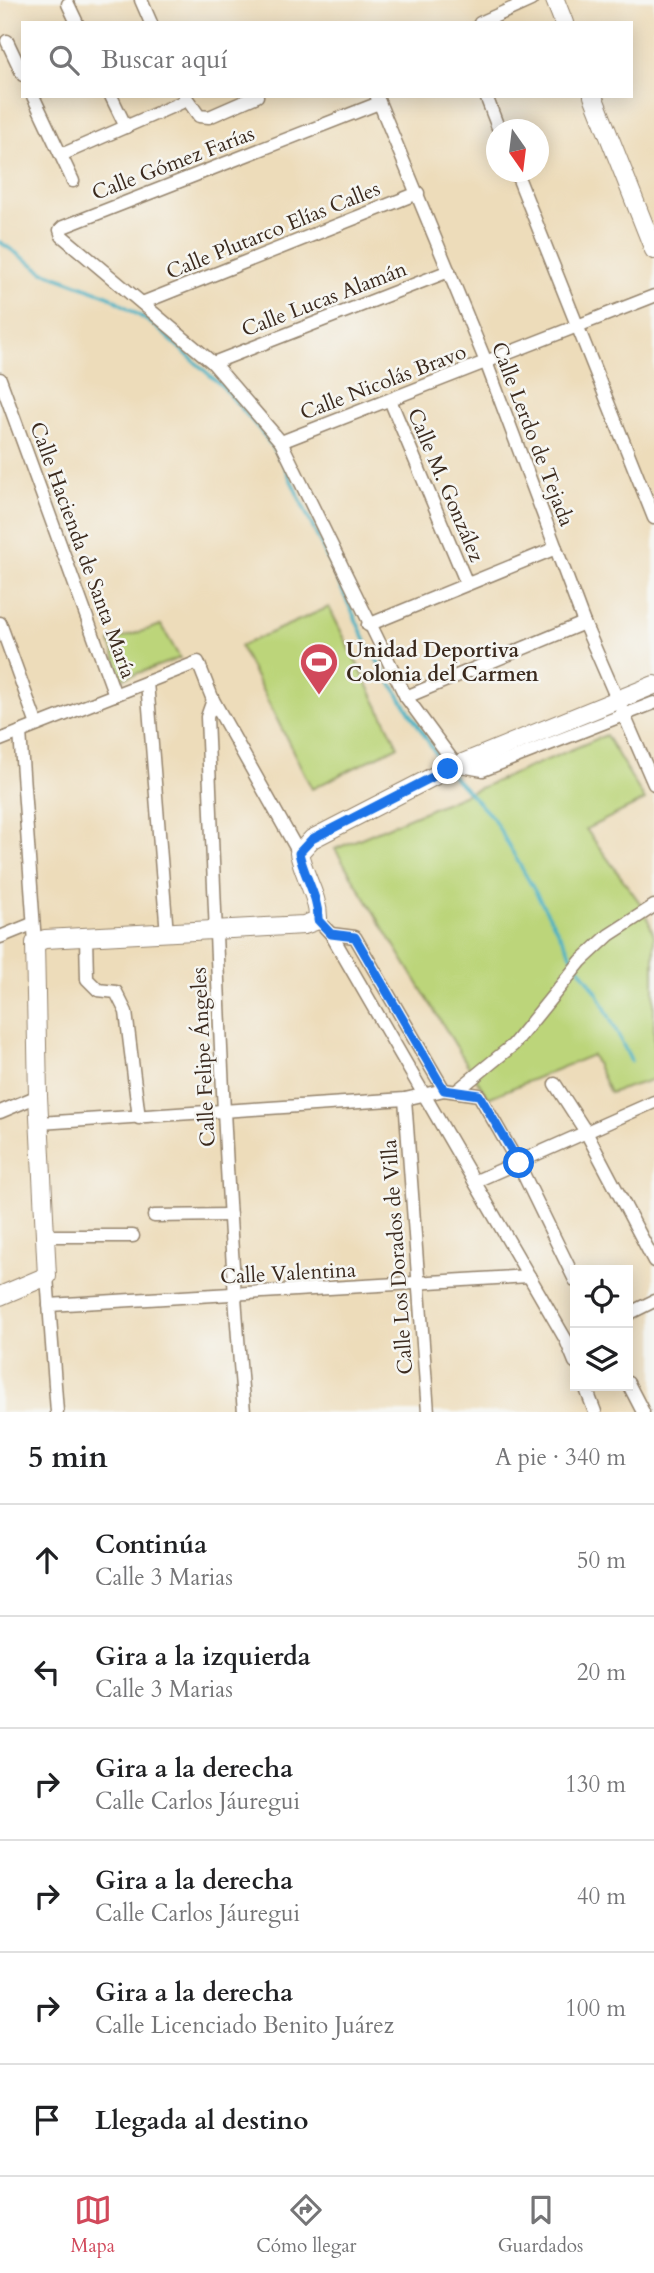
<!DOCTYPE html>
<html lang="es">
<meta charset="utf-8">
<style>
:root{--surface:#fff;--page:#f2f2f2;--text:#202124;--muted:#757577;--line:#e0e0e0;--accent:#d1495b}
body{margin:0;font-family:Cardo,serif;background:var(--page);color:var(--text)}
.controls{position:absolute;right:21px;bottom:21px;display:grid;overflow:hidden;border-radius:0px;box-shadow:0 4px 18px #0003}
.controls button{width:63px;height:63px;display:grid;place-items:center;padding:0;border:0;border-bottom:2px solid var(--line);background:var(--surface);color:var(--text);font:35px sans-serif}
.compass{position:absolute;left:486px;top:119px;width:63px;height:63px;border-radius:50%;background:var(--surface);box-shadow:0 4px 18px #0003;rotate:166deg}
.stop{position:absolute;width:21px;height:21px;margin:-16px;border:5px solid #1a73e8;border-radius:50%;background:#fff}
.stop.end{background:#1a73e8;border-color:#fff;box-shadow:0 2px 7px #0008}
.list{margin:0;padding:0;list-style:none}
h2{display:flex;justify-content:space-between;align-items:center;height:91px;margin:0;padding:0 28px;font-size:30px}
h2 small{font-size:23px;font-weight:400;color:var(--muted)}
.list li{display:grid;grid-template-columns:46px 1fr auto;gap:21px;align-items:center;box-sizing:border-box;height:112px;padding:0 28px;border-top:2px solid var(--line)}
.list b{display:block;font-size:26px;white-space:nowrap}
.list p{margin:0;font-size:23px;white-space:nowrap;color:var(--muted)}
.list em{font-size:23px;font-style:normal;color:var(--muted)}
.icon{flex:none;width:38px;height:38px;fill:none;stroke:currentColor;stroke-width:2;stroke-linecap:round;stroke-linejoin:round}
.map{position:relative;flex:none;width:654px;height:1412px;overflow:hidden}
.search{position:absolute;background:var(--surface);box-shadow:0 4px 18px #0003;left:21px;right:21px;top:21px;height:77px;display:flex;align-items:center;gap:18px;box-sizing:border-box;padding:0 24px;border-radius:0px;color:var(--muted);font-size:26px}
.sheet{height:763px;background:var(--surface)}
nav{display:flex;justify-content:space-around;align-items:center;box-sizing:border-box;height:98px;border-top:2px solid var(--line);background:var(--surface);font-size:19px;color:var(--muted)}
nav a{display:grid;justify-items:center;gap:4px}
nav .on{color:var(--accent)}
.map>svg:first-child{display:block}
</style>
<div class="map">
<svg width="654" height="1412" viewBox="0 0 654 1412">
<rect width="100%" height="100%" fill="#f6f6f2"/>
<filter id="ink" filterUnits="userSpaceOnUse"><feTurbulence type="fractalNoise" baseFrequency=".0143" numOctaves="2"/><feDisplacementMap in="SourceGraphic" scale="14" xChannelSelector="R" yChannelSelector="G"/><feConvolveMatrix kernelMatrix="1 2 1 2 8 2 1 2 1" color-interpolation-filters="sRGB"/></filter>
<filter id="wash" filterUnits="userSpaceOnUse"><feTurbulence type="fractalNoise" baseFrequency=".00686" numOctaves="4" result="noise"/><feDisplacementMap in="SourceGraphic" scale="28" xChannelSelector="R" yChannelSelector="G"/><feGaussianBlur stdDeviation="1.57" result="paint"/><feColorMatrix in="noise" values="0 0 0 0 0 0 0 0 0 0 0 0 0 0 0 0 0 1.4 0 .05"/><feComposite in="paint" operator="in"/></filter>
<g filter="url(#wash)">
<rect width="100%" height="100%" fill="#eddcba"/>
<g fill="#bcd57a" stroke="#7c804c" stroke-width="2">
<path d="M329 607 398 746 312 789 240 646Z"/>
<path d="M161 625 180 658 122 679 110 642Z"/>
<path d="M606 735 645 800 586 829 643 907 654 935V1079L610 1093 592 1055 488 1098 335 849Z"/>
</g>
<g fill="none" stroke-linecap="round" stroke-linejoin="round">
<g stroke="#44b0c2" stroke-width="3.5">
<path d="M0 242 44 272 109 296 155 326 224 388 265 436 284 465 368 646 443 765"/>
<path d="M450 773 493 818 575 961"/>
<path d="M579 967 598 994 631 1061"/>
</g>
</g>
</g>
<g filter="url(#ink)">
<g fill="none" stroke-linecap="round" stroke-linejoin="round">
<g stroke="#94836c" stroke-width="15">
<g id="street">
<path d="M141 0 151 23"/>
<path d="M68 4 77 23"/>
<path d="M480 23 531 0"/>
<path d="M7 41 23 75"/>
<path d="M33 96 73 181"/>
<path d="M111 96 126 127"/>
<path d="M185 96 199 116 209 117 257 96"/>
<path d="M486 96 499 130"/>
<path d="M377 97 486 362 584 623 654 784"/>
<path d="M379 103 63 227 60 230 62 236 213 363 281 442 406 697 456 765 483 770 654 703"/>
<path d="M61 155 187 100"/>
<path d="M516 172 654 518"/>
<path d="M142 303 418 193"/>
<path d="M213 363 449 271"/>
<path d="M0 379 115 695"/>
<path d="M390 400 467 584"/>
<path d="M281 442 654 296"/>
<path d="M0 623 37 725"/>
<path d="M368 625 556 548"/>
<path d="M147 682 167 934"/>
<path d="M406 697 584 623"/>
<path d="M213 700 207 717C217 949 224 1181 244 1412"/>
<path d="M20 732 35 943"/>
<path d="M0 740 198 662 213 700 299 853"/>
<path d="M318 920 331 934 566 1340 575 1362"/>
<path d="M331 934 355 937 444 1090"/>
<path d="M0 937 32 924"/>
<path d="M86 937 87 979 98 990 116 992 126 1012 139 1118"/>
<path d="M555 1084 586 1132 654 1261"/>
<path d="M458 1090 513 1045 581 961 609 935 654 906"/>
<path d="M405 1099 428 1412"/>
<path d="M0 1112 38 1096"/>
<path d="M40 1123 405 1099 444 1090 479 1095 518 1163 575 1280"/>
<path d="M476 1181 654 1102"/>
<path d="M154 1216 230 1215"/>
<path d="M45 1236H133"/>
<path d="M47 1276 57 1412"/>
<path d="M49 1305 529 1276"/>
<path d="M628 1314 654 1301"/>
<path d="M628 1383 643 1412"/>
<path d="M585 1386 595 1412"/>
</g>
</g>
<g stroke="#94836c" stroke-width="20">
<g id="secondary">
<path d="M555 0 564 23"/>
<path d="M593 96 654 250"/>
<path d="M0 1296 47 1276 38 1096 35 943 45 939 304 925 318 920C319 897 304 877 299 853L312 839 448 769 654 685"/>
</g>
</g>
<use href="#street" stroke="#fff" stroke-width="12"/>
<use href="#secondary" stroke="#fff" stroke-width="18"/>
</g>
</g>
<g fill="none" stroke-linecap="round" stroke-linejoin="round" filter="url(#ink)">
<path stroke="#1a73e8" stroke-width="9" d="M448 769 312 839 299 853C304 877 319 897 318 920L331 934 355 937 444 1090 479 1095 519 1163"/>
</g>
<defs>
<g id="stadium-pin" transform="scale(2.0125)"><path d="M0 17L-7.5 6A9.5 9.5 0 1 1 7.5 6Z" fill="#d1495b" stroke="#f6f6f2"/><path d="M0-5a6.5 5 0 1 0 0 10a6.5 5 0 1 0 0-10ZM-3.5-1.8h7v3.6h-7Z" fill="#fff"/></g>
</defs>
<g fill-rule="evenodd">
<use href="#stadium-pin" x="319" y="662"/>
</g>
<g text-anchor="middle" stroke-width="5" stroke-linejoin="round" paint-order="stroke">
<g font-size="21" fill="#3b2a1e" stroke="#f6f6f2">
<text transform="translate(173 163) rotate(-21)" y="7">Calle Gómez Farías</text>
<text transform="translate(273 230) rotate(-22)" y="7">Calle Plutarco Elías Calles</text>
<text transform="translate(324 299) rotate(-21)" y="7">Calle Lucas Alamán</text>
<text transform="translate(383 382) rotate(-21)" y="7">Calle Nicolás Bravo</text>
<text transform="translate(533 434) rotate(69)" y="7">Calle Lerdo de Tejada</text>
<text transform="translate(446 485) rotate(67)" y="7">Calle M. González</text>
<text transform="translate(83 550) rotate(70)" y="7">Calle Hacienda de Santa María</text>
<text transform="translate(203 1057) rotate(-93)" y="7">Calle Felipe Ángeles</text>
<text transform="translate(397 1257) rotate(-94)" y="7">Calle Los Dorados de Villa</text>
<text transform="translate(288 1273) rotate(-3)" y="7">Calle Valentina</text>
</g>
<g font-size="21" font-weight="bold" fill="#3b2a1e" stroke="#f6f6f2" text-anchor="start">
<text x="346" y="657">Unidad Deportiva<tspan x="346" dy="24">Colonia del Carmen</tspan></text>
</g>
</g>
</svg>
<div class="controls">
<button><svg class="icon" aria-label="locate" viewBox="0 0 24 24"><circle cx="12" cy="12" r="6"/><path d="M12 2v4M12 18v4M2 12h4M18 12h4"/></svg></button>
<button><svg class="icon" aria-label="layers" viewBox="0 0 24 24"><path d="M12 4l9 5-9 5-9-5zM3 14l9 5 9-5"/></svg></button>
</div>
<svg class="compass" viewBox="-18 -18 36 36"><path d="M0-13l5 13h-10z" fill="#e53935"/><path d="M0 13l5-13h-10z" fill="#757577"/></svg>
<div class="stop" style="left:519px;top:1163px"></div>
<div class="stop end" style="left:448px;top:769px"></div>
<div class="search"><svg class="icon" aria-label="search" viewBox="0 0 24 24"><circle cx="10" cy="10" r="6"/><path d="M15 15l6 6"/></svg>Buscar aquí</div>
</div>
<section class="sheet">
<h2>5 min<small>A pie · 340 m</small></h2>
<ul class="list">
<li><svg class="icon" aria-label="ahead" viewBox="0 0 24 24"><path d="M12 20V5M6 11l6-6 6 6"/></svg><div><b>Continúa</b><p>Calle 3 Marias</p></div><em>50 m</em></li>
<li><svg class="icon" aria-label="left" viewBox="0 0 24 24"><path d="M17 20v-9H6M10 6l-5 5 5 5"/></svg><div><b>Gira a la izquierda</b><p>Calle 3 Marias</p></div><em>20 m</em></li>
<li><svg class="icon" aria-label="right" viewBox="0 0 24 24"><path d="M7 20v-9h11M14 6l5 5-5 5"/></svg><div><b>Gira a la derecha</b><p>Calle Carlos Jáuregui</p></div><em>130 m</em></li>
<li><svg class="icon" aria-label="right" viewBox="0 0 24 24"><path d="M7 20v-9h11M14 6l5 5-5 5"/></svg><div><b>Gira a la derecha</b><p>Calle Carlos Jáuregui</p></div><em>40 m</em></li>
<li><svg class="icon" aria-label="right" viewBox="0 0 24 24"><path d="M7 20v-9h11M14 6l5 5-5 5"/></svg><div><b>Gira a la derecha</b><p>Calle Licenciado Benito Juárez</p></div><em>100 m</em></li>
<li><svg class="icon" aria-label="arrive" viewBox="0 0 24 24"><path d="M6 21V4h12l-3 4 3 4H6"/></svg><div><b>Llegada al destino</b></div></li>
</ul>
</section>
<nav>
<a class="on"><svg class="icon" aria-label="map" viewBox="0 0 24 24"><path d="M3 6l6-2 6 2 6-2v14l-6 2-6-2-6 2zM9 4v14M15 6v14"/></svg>Mapa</a>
<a><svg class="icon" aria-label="directions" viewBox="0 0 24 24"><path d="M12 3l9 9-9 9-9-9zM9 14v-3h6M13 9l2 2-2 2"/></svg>Cómo llegar</a>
<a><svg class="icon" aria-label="saved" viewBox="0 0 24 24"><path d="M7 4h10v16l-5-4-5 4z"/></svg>Guardados</a>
</nav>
